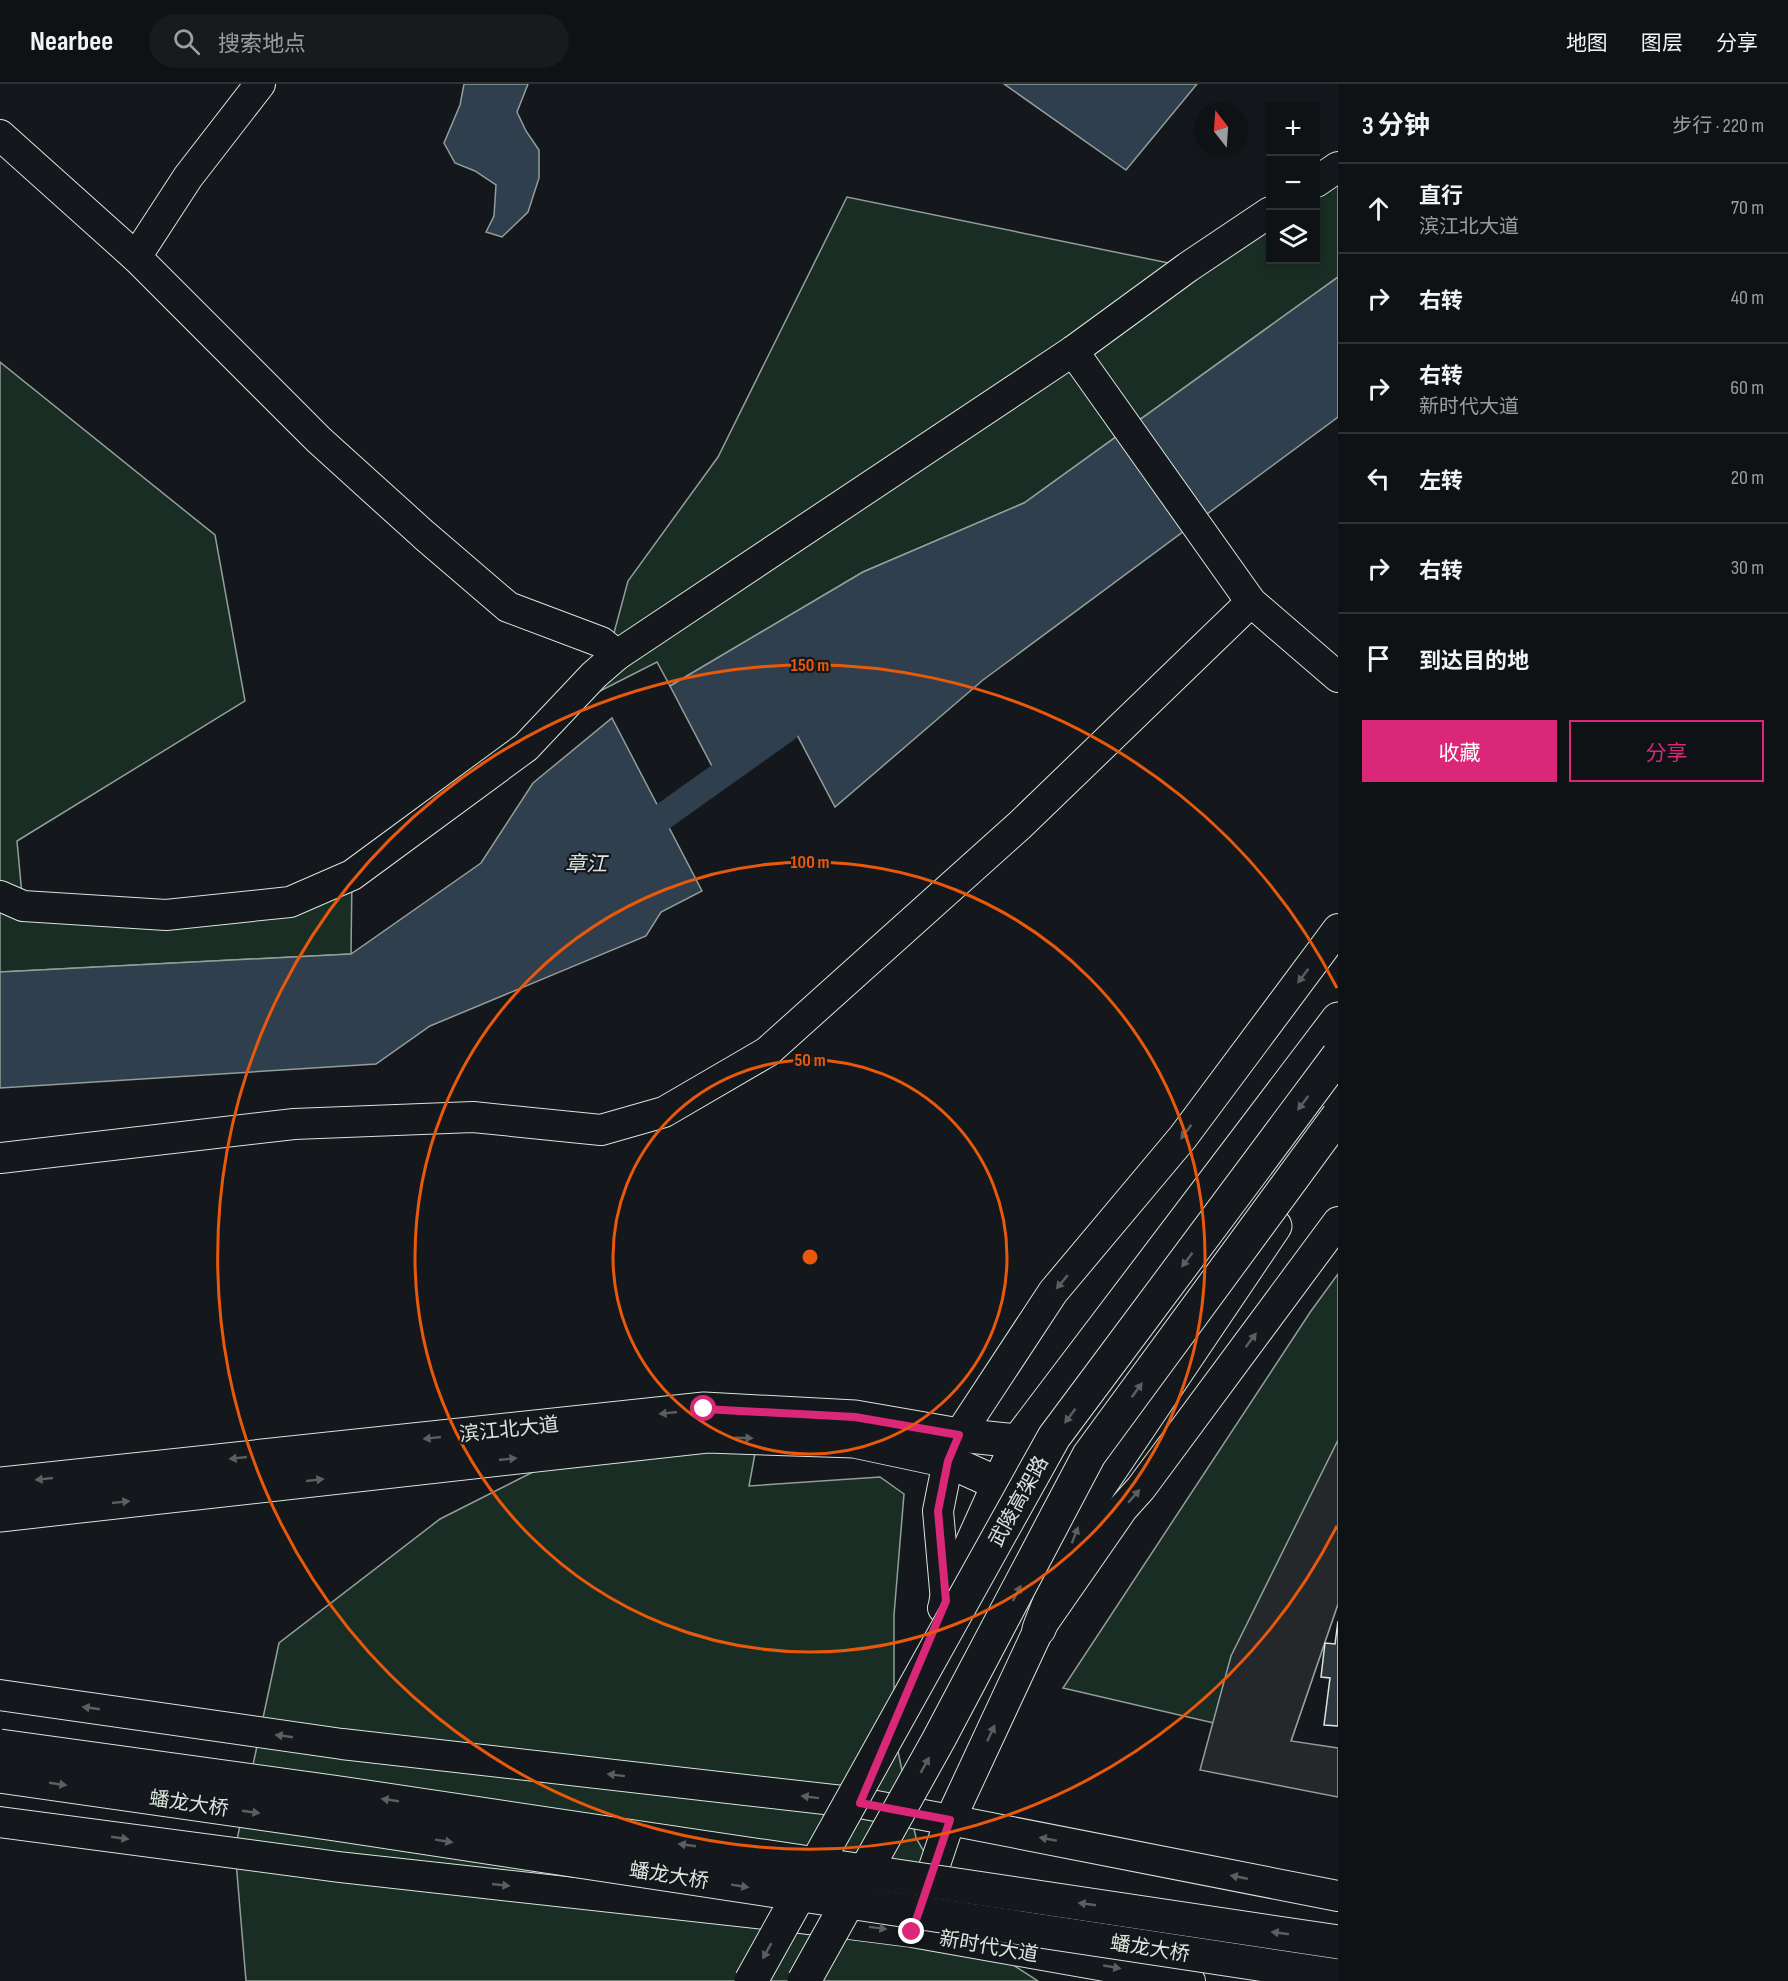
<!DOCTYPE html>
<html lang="zh">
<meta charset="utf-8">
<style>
:root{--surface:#0f1215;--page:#181b1e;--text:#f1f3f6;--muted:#9b9ea0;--line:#2f3234;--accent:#db2777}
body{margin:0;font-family:"Sofia Sans Condensed","Noto Sans SC",sans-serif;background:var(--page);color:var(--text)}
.controls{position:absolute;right:18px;top:18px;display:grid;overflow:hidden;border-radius:0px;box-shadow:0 3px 9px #0003}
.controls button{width:54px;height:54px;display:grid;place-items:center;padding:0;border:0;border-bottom:2px solid var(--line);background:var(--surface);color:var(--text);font:30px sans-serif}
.compass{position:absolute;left:1194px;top:18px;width:54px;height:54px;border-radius:50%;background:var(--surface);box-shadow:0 3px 9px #0003;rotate:343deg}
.stop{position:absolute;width:18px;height:18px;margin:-14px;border:4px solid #db2777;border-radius:50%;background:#fff}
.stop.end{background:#db2777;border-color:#fff;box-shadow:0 2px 6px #0008}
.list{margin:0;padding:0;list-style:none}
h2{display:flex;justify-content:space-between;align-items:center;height:78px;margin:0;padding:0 24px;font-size:26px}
h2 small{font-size:20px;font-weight:400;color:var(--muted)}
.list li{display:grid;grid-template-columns:39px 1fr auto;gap:18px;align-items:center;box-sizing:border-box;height:90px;padding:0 24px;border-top:2px solid var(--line)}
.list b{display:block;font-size:22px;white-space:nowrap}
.list p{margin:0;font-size:20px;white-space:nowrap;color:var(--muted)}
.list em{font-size:20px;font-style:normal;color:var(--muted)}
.actions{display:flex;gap:12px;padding:18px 24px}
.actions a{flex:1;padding:14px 0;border:2px solid var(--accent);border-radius:0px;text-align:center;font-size:21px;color:var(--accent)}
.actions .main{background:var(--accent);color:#fff}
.icon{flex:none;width:33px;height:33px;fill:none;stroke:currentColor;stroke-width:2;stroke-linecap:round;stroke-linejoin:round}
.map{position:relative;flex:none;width:1338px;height:1897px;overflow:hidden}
header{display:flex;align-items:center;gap:36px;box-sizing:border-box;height:84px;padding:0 30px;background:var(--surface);border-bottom:2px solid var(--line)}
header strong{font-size:28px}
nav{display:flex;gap:33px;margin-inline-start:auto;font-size:21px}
.search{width:420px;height:54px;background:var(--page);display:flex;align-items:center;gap:15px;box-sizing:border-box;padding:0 21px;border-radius:33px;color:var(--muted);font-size:22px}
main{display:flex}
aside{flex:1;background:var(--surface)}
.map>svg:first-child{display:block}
</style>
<header>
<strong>Nearbee</strong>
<div class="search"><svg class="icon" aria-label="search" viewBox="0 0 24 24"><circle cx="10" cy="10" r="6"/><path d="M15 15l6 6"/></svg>搜索地点</div>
<nav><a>地图</a><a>图层</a><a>分享</a></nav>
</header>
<main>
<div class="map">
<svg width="1338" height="1897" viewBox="0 0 1338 1897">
<rect width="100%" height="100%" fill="#14181c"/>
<g fill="#1a2d24" stroke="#939e99" stroke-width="1.5">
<path d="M1338 83V193L1024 419 863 488 670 602 657 578 598 608 628 497 718 373 847 113 1188 183 1270 128V176H1316V98Z"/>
<path d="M0 278 215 451 245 617 17 757 23 822 166 831 352 791 351 870 0 888Z"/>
<path d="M1338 1190V1520L1291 1657 1063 1604 1311 1227Z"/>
<path d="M763 1326 749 1402 880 1393 904 1410 894 1531V1648L916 1754 976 1857 1038 1897H246L235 1765 279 1559 440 1435 612 1348Z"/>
</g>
<path fill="#24282b" stroke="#939e99" stroke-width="1.5" d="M1338 1356V1520L1291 1657 1338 1664V1713L1200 1686 1231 1572Z"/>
<g fill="#2f3f4d" stroke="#939e99" stroke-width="1.5">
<path d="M464 0H528L517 28 526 47 539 66V94L528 128 502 153 486 148 494 132 496 101 475 87 455 79 444 59 460 21Z"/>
<path d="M1004 0H1197L1126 86Z"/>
<path d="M1338 193V333L983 596 835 723 795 647 715 688 670 602 863 488 1024 419Z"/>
<path d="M612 634 702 807 661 828 646 852 430 942 376 980 0 1004V888L351 870 481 779 533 699Z"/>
</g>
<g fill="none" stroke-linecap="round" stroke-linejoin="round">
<path stroke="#2f3f4d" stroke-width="27" d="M634 753 786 645"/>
</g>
<path fill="#2c363c" stroke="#d8e6dc" stroke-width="1.5" d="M1338 1537V1642L1324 1641 1330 1594 1321 1593 1325 1559 1335 1560Z"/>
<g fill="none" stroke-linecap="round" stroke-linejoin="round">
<g stroke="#d8e6dc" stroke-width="32">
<g id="minor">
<path d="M0 51 136 173 319 356 424 451 508 523 601 558 617 571 1073 267 1188 183 1270 128"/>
<path d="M1316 98 1338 83"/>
<path d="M136 173 188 93 260 0"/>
<path d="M1073 267 1251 518 1338 593"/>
<path d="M0 812 23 822 166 831 290 818 352 791 526 663 594 591 617 571"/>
<path d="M0 1074 294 1040 473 1033 601 1046 664 1028 767 968 1020 741 1251 518"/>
<path d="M1338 1138 1141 1404 1123 1424 1039 1545 950 1736 1338 1812"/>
<path d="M943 1524 946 1517 938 1427 948 1377 959 1351 1053 1208 1183 1053 1338 845"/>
<path d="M0 1611 342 1660 860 1719 950 1736 922 1819"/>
<path d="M0 1738 339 1783 810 1835"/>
<path d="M829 1791 810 1835 912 1848 1190 1897"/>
</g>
</g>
<g stroke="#d8e6dc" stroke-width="35">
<g id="major">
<path d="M0 1400 704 1325 855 1333 959 1351 1018 1357"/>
<path d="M0 1431 707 1352 854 1357 948 1377 999 1400"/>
</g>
</g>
<g stroke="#d8e6dc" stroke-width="35">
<g id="highway">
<path d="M946 1517 1018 1357 1338 935"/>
<path d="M1039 1545 1082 1434 1099 1403 1275 1142"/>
</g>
</g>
<use href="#minor" stroke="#14181c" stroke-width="30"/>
<use href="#major" stroke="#14181c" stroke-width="33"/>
<use href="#highway" stroke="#14181c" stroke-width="33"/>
<g stroke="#d8e6dc" stroke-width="35" stroke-linecap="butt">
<g id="major-bridge">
<path d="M0 1662 333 1708 1338 1858"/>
<path d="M0 1692 335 1740 1338 1892"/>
</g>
</g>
<g stroke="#d8e6dc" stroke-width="35" stroke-linecap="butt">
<g id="highway-bridge">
<path d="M751 1897 1054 1353 1338 972"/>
<path d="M804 1897 939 1655 1089 1371 1338 1032"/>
</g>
</g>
<use href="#major-bridge" stroke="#14181c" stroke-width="33"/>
<use href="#highway-bridge" stroke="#14181c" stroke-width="33"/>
</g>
<defs><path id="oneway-solid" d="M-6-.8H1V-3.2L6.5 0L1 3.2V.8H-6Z" transform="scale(1.5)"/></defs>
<g fill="#59605f">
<use href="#oneway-solid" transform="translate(1303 892) rotate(127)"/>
<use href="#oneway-solid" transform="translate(1303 1019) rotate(127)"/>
<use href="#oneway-solid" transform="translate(1186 1048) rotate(127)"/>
<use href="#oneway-solid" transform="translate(1187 1176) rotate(127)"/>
<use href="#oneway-solid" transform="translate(1062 1198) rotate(130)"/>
<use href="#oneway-solid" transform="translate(1251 1256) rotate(-53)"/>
<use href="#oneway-solid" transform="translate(1137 1306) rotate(-54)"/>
<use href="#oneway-solid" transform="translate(668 1329) rotate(174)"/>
<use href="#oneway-solid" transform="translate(1070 1332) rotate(127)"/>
<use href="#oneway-solid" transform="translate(432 1354) rotate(174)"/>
<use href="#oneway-solid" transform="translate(744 1354) rotate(2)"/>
<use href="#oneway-solid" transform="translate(238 1374) rotate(174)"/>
<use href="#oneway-solid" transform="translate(508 1375) rotate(-6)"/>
<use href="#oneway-solid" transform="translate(44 1395) rotate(174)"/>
<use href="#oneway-solid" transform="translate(315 1396) rotate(-6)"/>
<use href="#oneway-solid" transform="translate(1134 1412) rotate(-49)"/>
<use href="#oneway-solid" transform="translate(121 1418) rotate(-6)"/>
<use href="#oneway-solid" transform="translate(1075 1451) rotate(-69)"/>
<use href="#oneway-solid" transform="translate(1017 1509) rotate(-62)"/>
<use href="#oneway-solid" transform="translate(91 1624) rotate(-172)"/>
<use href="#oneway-solid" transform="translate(991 1649) rotate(-65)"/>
<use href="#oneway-solid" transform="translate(284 1652) rotate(-172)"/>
<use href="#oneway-solid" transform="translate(925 1681) rotate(-61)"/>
<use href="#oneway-solid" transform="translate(616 1691) rotate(-173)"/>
<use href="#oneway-solid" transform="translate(58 1700) rotate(8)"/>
<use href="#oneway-solid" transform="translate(810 1713) rotate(-173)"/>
<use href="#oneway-solid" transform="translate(390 1716) rotate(-172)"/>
<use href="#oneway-solid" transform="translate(251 1728) rotate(8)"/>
<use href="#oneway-solid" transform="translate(120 1754) rotate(8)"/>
<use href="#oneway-solid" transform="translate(1048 1755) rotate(-169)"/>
<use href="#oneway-solid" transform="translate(444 1757) rotate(9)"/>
<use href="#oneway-solid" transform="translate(687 1761) rotate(-172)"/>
<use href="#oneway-solid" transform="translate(1239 1793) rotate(-169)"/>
<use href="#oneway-solid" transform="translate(501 1801) rotate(6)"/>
<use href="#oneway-solid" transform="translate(740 1802) rotate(9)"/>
<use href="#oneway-solid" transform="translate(1087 1820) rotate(-172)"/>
<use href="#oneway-solid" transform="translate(878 1844) rotate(7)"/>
<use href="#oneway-solid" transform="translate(1280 1849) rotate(-172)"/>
<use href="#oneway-solid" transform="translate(767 1867) rotate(119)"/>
<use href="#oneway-solid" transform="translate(1112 1883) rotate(10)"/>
</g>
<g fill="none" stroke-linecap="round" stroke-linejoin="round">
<path stroke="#db2777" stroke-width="8" d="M704 1325 855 1333 959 1351 948 1377 938 1427 946 1517 860 1719 950 1736 912 1848"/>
</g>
<g fill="none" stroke="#e8590c" stroke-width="3">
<circle cx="810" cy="1173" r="197"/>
<circle cx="810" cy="1173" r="395"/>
<path d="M1337 1442A592 592 0 1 1 1337 904"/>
</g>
<g text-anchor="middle" stroke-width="4.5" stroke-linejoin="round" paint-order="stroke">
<g font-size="20" fill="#d8e6dc" stroke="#14181c">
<text transform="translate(509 1345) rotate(-6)" y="7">滨江北大道</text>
<text transform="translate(1018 1417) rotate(-61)" y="7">武陵高架路</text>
<text transform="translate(189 1719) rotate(8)" y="7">蟠龙大桥</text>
<text transform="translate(669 1791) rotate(9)" y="7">蟠龙大桥</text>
<text transform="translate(989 1862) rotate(10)" y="7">新时代大道</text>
<text transform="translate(1150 1864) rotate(9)" y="7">蟠龙大桥</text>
</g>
<g font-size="21" font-style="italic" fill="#d8e6dc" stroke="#14181c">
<text x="586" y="787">章江</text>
</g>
</g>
<circle cx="810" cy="1173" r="9" fill="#e8590c" stroke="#14181c" stroke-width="3"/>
<g font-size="18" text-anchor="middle" font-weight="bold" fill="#e8590c" stroke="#14181c" stroke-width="4.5" stroke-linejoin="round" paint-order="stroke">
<text x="810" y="587">150 m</text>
<text x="810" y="784">100 m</text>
<text x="810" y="982">50 m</text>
</g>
</svg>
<div class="controls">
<button>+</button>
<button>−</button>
<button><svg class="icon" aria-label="layers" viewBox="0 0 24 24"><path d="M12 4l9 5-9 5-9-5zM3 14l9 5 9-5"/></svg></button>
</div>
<svg class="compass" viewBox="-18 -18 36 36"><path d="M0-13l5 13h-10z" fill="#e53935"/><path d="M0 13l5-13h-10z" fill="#9b9ea0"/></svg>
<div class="stop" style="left:704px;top:1325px"></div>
<div class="stop end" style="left:912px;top:1848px"></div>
</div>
<aside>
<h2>3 分钟<small>步行 · 220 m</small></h2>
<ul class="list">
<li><svg class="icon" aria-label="ahead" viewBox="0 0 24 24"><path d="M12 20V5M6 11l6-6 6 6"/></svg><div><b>直行</b><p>滨江北大道</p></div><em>70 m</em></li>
<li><svg class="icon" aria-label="right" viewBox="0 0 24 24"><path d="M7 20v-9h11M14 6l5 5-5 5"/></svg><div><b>右转</b></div><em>40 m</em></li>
<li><svg class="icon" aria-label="right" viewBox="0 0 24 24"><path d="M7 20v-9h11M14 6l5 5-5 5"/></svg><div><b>右转</b><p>新时代大道</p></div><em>60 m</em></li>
<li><svg class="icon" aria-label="left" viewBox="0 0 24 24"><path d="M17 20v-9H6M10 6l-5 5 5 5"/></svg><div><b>左转</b></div><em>20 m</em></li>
<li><svg class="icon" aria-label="right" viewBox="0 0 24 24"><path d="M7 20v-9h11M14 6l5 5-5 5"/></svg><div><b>右转</b></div><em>30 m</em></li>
<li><svg class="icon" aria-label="arrive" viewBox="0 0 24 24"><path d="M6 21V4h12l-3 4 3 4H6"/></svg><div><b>到达目的地</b></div></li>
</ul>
<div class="actions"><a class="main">收藏</a><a>分享</a></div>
</aside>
</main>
